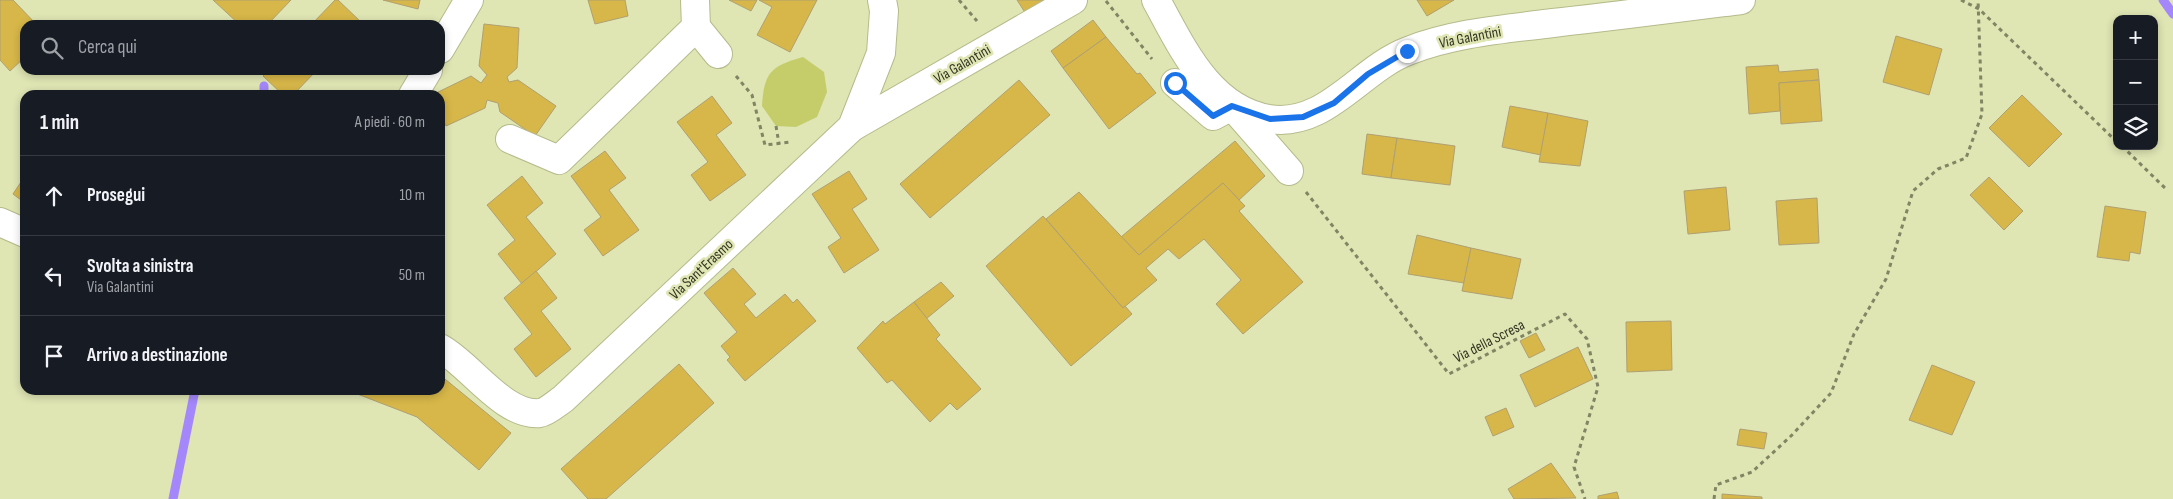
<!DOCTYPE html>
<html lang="it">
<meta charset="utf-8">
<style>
:root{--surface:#171b24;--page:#242831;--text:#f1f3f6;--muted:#9ea1a6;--line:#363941}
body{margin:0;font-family:"Sofia Sans Condensed",sans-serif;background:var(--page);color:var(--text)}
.controls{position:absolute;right:15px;top:15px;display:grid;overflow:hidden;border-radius:10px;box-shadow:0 2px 8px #0003}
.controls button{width:45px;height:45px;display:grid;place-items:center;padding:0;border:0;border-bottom:1px solid var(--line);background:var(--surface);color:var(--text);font:25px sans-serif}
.stop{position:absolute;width:15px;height:15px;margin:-11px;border:4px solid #1a73e8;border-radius:50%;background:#fff}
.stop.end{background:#1a73e8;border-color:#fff;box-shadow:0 1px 5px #0008}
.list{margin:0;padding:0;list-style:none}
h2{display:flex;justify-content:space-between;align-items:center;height:65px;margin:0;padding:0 20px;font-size:21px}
h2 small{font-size:16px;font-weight:400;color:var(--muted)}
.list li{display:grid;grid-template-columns:32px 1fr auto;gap:15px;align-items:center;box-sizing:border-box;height:80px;padding:0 20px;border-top:1px solid var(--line)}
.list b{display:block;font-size:19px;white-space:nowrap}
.list p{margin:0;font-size:16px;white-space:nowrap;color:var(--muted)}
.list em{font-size:16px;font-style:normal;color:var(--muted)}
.icon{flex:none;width:28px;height:28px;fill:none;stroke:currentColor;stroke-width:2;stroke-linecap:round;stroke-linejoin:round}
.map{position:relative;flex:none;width:2173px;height:499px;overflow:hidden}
.search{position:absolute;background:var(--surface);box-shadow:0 2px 8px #0003;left:20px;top:20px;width:425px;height:55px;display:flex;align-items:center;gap:12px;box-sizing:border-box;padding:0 18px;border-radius:15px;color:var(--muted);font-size:19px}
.panel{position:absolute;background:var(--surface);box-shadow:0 2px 8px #0003;left:20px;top:90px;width:425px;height:305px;border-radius:15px}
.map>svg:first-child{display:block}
</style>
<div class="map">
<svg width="2173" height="499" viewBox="0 0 2173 499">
<rect width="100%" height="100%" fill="#dfe5b3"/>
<path fill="#c5cd6b" d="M803 57 824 72 827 92 817 117 796 127 776 126 762 106C764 72 771 66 803 57Z"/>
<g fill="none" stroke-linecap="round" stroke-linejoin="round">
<g stroke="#a487fb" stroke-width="9">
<path d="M2163 0 2173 14"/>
<path d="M264 95V86"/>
<path d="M173 499 195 390"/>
</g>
</g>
<g fill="#d7b749" stroke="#afa072">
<path d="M0 0H13L37 25H25V57L10 71 0 60Z"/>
<path d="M213 0H291L267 25H240Z"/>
<path d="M335 0H338L362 23 360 25H311Z"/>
<path d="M383 0H420L418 9Z"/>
<path d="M588 0H625L628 16 595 24Z"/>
<path d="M729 0H757L751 11Z"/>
<path d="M759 0H817L790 52 757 35 772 7Z"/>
<path d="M1017 0H1055L1028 17Z"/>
<path d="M1417 0H1454L1427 16Z"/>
<path d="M1093 20 1106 37 1063 68 1051 51Z"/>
<path d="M484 24 519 28 517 68 507 77 509 82 518 80 556 106 535 136 500 112 498 103 487 100 485 108 446 126 440 113V95H432L471 76 481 83 487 75 479 66Z"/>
<path d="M1896 36 1942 49 1929 95 1883 82Z"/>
<path d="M1106 37 1137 74 1140 73 1156 93 1109 129 1063 68Z"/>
<path d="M1778 65 1779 72 1818 69 1819 80 1779 83 1780 111 1749 114 1746 67Z"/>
<path d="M269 70H317L293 95H283L263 76Z"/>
<path d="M1019 80 1050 115 930 218 900 184Z"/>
<path d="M1819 80 1822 121 1781 124 1779 83Z"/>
<path d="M2022 95 2062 134 2029 167 1989 128Z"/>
<path d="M712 96 732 123 716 135 746 175 710 201 691 175 708 162 677 122Z"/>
<path d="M1510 106 1548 113 1541 155 1502 147Z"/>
<path d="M1548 113 1588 121 1580 166 1539 162Z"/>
<path d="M1367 134 1397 138 1391 178 1362 174Z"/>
<path d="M1397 138 1455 146 1450 185 1391 178Z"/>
<path d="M1235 141 1265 176 1239 200 1223 183 1139 255 1121 237Z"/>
<path d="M605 151 626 178 609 190 639 230 603 256 584 230 601 217 571 176Z"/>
<path d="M849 171 867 199 852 209 879 250 844 273 828 247 841 238 812 194Z"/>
<path d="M25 176V203L13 194Z"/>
<path d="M522 176 543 203 526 217 556 254 522 284 498 254 515 240 487 205Z"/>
<path d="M1989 177 2023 211 2004 230 1970 195Z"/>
<path d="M1223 183 1245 206 1239 211 1303 282 1243 334 1216 304 1241 280 1204 239 1179 259 1168 249 1146 268 1157 280 1123 308 1046 219 1079 192 1139 255Z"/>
<path d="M1726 187 1730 230 1688 234 1684 191Z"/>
<path d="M1817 198 1819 243 1779 245 1776 201Z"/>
<path d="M2105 206 2146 212 2140 254 2130 252 2129 261 2097 257Z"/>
<path d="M1043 216 1123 308 1125 306 1132 314 1071 366 986 266Z"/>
<path d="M1417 235 1471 248 1464 283 1408 274Z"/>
<path d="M1471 248 1521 259 1512 299 1462 291Z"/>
<path d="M733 268 756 294 744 304 756 318 785 294 793 303 797 299 816 321 745 381 727 360 730 357 721 346 737 332 704 293Z"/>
<path d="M536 271 557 298 541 311 571 349 536 377 514 349 532 334 504 298Z"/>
<path d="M941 282 954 296 926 319 914 302Z"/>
<path d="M914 302 940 335 936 339 981 389 957 410 950 403 930 422 892 380 887 383 857 348 883 321 885 324Z"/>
<path d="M1671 321 1672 370 1627 372 1626 322Z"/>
<path d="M1536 333 1545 350 1529 358 1520 341Z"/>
<path d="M1578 347 1593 379 1535 407 1520 375Z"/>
<path d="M679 364 714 403 606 499H588L561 469Z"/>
<path d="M1932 365 1975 382 1952 435 1909 420Z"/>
<path d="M440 375 511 433 479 470 417 417 347 390H440Z"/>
<path d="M1506 408 1514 427 1493 436 1485 417Z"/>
<path d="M1740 429 1767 433 1764 449 1737 445Z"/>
<path d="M1551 463 1576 498 1514 499 1508 489Z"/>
<path d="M1617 492 1619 499H1598V496Z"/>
<path d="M1722 494 1762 497V499H1722Z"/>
</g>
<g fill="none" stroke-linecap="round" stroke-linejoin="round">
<g stroke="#b6bb8b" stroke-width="30">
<g id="minor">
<path d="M1156 0C1182 47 1209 109 1269 119 1326 128 1360 69 1408 51 1453 33 1505 29 1553 23 1616 16 1678 8 1741 0"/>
<path d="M696 27 718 54"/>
<path d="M440 49 469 0"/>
<path d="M1175 83 1213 116 1232 106 1289 171"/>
<path d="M413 95 428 70"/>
<path d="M852 127 1073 0"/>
<path d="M510 139 559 160 696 27 695 0"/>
<path d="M0 222 25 233"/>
<path d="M440 348C470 364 504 417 540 413 547 412 557 403 563 399L852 127 881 53 884 11 882 0"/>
</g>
</g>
<g stroke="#818564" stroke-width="3" stroke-dasharray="4 4" stroke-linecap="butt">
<path d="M959 0 977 21"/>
<path d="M1961 0 1979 9 2117 142"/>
<path d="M1106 1 1152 59"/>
<path d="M736 76 752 95 765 145 791 142"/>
<path d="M776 126 779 144"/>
<path d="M2122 146 2167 190"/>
<path d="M1306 192 1449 374 1565 314 1587 339 1598 387 1574 467 1585 499"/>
<path d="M1714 499 1716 485 1752 472 1791 436 1831 393 1854 334 1886 279 1913 191 1938 169 1966 158 1982 114 1978 0"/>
</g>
<use href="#minor" stroke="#fff" stroke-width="28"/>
</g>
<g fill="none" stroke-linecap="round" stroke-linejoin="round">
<path stroke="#1a73e8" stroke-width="6" d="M1175 83 1213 116 1232 106 1270 119 1303 117 1334 103 1368 74 1407 51"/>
</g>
<g text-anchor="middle" stroke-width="5" stroke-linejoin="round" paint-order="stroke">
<g font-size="15" fill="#323421" stroke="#dfe5b3">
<text transform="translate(1470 37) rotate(-11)" y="5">Via Galantini</text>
<text transform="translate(962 64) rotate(-30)" y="5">Via Galantini</text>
<text transform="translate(701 269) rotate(-43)" y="5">Via Sant'Erasmo</text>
<text transform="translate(1489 341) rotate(-27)" y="5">Via della Scresa</text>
</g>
</g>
</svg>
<div class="controls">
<button>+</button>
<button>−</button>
<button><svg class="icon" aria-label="layers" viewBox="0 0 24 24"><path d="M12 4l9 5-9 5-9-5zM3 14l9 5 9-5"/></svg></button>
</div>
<div class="stop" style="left:1175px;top:83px"></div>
<div class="stop end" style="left:1407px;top:51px"></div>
<div class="search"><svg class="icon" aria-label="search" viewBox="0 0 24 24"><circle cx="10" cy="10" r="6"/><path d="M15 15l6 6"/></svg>Cerca qui</div>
<section class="panel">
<h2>1 min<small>A piedi · 60 m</small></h2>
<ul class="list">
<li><svg class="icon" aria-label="ahead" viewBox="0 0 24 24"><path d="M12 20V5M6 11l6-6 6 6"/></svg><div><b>Prosegui</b></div><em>10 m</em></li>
<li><svg class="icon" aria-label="left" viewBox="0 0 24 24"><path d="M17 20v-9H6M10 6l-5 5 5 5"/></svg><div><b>Svolta a sinistra</b><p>Via Galantini</p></div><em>50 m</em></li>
<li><svg class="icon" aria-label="arrive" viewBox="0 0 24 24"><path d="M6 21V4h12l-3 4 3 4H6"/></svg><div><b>Arrivo a destinazione</b></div></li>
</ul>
</section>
</div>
